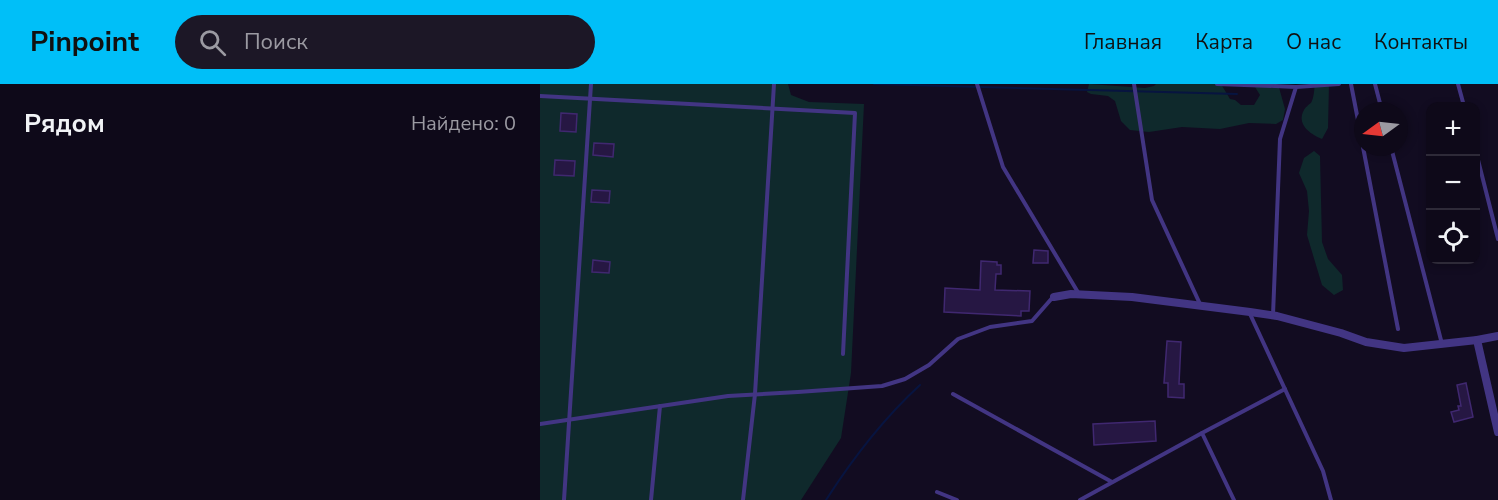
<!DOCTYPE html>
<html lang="ru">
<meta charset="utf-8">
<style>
:root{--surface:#0e0919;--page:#1c1726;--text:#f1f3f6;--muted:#9b9aa2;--line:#2e2a38;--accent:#00bff8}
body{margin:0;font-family:"Nunito Sans",sans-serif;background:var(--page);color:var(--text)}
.controls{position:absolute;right:18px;top:18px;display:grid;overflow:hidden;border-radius:12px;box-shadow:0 3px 9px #0003}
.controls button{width:54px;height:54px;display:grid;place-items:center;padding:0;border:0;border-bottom:2px solid var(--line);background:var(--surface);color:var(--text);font:30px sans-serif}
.compass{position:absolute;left:814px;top:18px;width:54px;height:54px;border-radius:50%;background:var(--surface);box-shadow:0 3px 9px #0003;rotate:255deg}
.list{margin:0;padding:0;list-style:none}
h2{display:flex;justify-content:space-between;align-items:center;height:78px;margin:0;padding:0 24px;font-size:26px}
h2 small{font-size:20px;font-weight:400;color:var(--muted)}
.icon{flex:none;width:33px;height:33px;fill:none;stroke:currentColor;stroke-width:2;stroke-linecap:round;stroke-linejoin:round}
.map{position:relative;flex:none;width:958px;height:416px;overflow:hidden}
header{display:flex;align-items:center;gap:36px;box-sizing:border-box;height:84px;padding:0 30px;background:var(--accent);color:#111}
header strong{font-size:28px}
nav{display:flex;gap:33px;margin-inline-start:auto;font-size:21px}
.search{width:420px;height:54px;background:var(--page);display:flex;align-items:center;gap:15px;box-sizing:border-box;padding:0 21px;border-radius:33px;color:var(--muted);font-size:22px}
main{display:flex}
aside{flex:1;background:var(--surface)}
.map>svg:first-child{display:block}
</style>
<header>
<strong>Pinpoint</strong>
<div class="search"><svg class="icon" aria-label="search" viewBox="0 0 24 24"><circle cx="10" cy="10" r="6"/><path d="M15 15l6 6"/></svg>Поиск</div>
<nav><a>Главная</a><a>Карта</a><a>О нас</a><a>Контакты</a></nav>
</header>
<main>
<aside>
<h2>Рядом<small>Найдено: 0</small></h2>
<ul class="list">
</ul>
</aside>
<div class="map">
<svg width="958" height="416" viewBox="0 0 958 416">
<rect width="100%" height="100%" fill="#120c21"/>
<g fill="#0f292c">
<path d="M0 0H248L251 11 269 18 324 20 311 289 301 354 261 416H0Z"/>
<path d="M549 0 605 4 614 2 616 0H681L690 15 695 16 701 21H714L720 11 715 3 705 0H738L745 25 743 36 736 40 709 39 680 45 642 43 609 48 590 46 581 37 575 17 568 12 551 10 547 8Z"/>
<path d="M775 0H789L788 44 782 55C770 50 756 40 764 26 764 25 770 19 771 19 774 14 774 6 775 0Z"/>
<path d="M774 67 780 72 782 158 788 175 802 191 803 206 794 211 782 201 767 151 769 127 767 107 759 89 764 74Z"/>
</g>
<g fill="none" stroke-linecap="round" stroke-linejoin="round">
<g stroke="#071440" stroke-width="2">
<path d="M334 0 697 10"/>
<path d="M286 416C313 374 343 335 380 301"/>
</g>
</g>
<g fill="#261743" stroke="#402870" stroke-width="1.5">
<path d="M21 29 37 30 36 48 20 47Z"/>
<path d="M54 59 74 60 73 73 53 71Z"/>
<path d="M15 76 35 77 34 92 14 91Z"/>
<path d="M52 106 70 107 69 119 51 118Z"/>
<path d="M494 166 508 167V179H493Z"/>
<path d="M53 176 70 178 69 189 52 188Z"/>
<path d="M441 177 457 178V181H461V190H456L455 206 490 207 489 227H481V232L404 228 405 204 440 206Z"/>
<path d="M627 257 641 258 639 300H644V314L628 313V299H624Z"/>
<path d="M926 299 933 333 914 338 911 328 919 326 918 322H921L917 301Z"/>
<path d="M615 337 616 357 554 361 553 340Z"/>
</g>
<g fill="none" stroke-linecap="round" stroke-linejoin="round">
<g stroke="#423583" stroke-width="4">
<path d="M437 0 463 83 539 210"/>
<path d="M594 0 612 116 660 220"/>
<path d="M677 0 735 2 734 1"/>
<path d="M811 0 823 62"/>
<path d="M835 0 842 27"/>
<path d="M918 0 924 22"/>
<path d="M756 3 799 0"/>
<path d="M0 12 315 29 303 270"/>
<path d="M823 63 858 245"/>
<path d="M851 63 902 260"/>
<path d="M936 68 958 155"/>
<path d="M710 230 783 387 791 416"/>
<path d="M733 231 740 55 756 3 735 2"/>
<path d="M413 310 572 398"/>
<path d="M0 340 188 312 258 308 342 302 365 295 389 281 418 255 450 243 492 237 513 213"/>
<path d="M397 408 417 416"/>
<path d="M24 416 51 0"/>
<path d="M111 416 120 322"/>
<path d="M203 416 215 310 234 0"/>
<path d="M540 416 662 349"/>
<path d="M694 416 662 349 745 305"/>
</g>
<g stroke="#423583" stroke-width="8">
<path d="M514 213 531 210 592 213 710 228 737 232 801 249 826 258 864 264 937 256 958 252"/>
<path d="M937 256 958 348"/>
</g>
</g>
</svg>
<div class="controls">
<button>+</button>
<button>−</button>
<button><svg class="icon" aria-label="locate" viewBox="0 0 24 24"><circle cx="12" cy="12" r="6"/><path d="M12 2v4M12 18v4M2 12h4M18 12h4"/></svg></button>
</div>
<svg class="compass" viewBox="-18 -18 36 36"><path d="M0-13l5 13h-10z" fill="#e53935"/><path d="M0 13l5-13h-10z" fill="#9b9aa2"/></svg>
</div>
</main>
